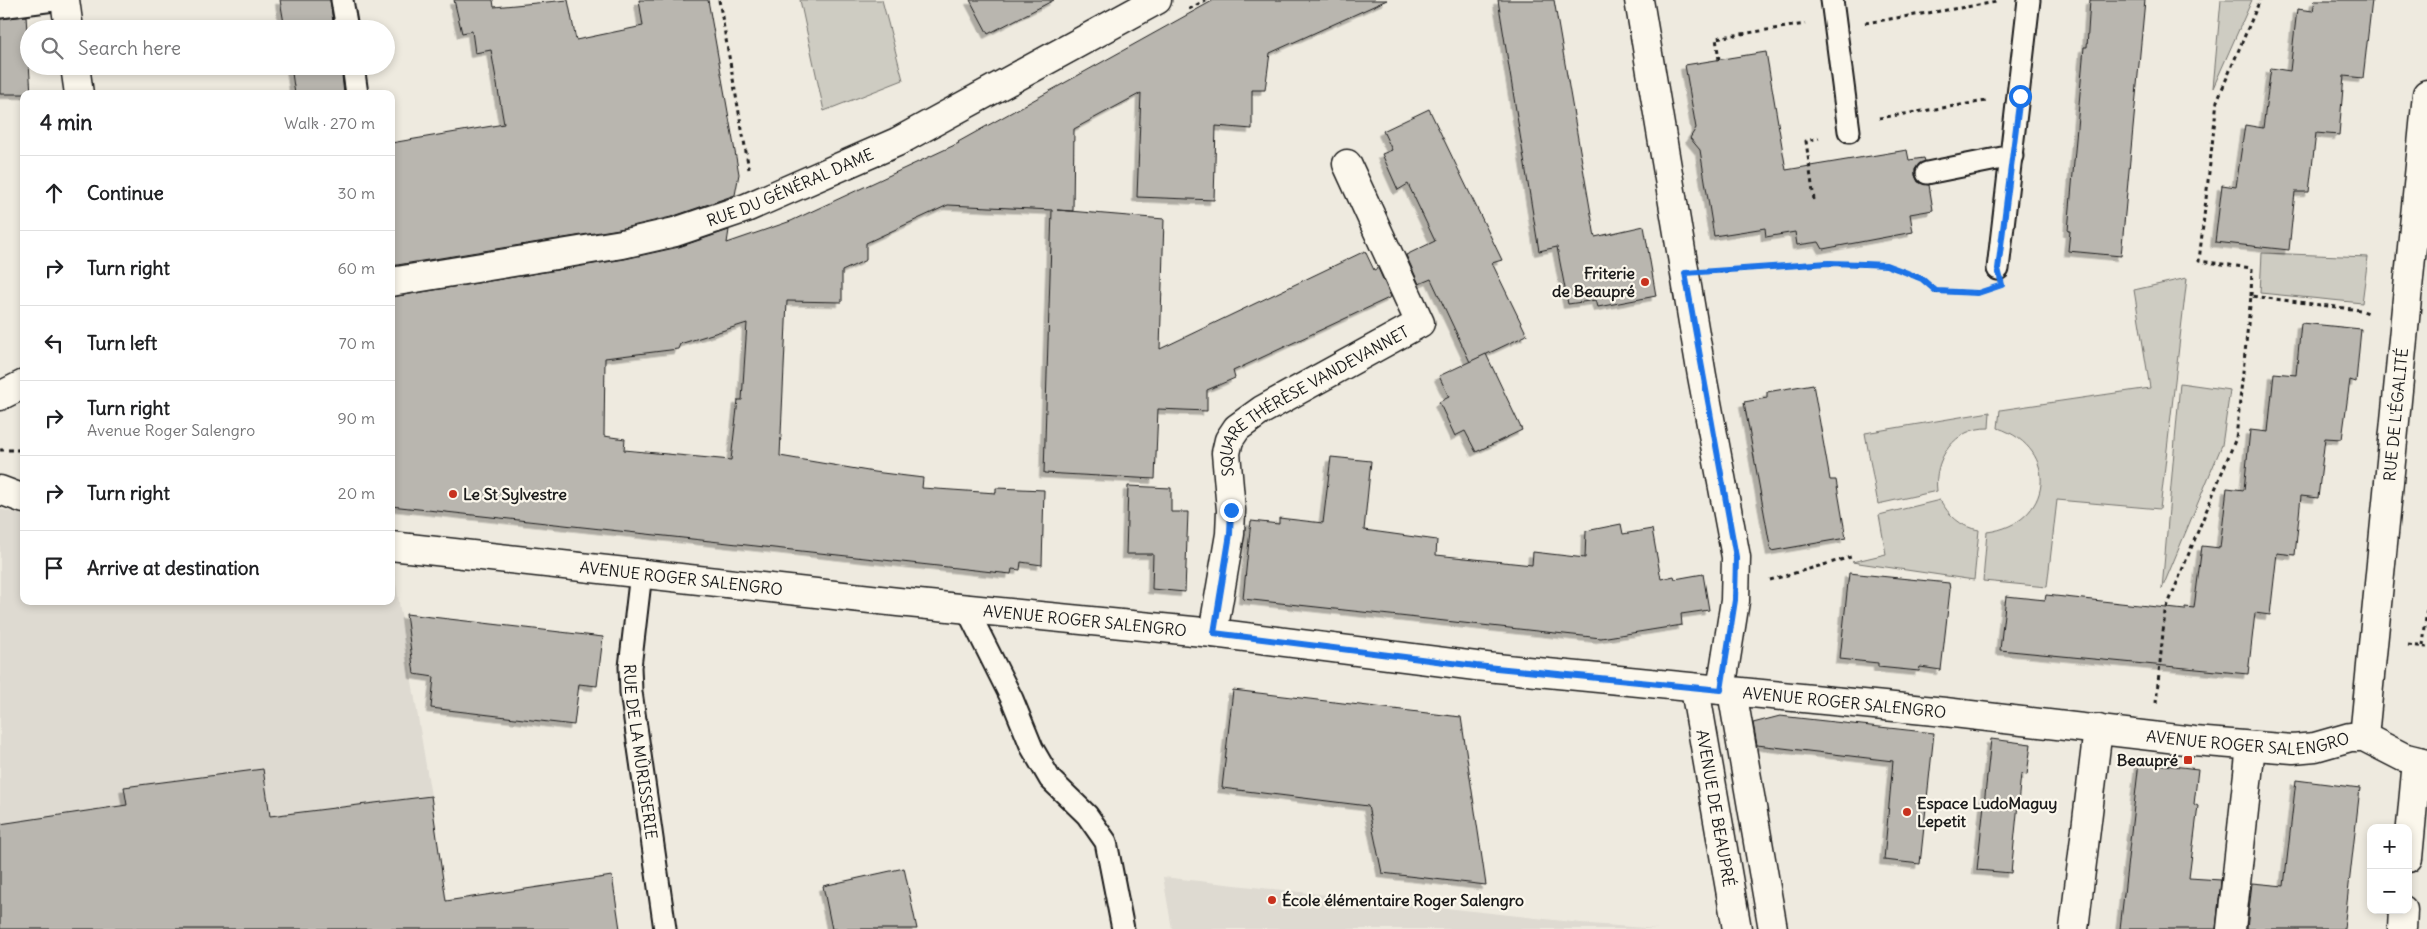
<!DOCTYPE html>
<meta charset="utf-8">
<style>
:root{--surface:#fff;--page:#f2f2f2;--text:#202124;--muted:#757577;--line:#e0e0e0}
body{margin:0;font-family:Delius,sans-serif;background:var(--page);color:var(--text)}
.controls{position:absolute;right:15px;bottom:15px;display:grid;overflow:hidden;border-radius:10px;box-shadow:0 2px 8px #0003}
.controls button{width:45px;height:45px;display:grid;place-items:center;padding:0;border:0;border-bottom:1px solid var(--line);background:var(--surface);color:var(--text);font:25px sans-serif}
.stop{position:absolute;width:15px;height:15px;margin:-11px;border:4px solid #1a73e8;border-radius:50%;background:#fff}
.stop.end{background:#1a73e8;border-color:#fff;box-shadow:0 1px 5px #0008}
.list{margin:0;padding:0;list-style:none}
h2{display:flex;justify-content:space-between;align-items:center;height:65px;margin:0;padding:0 20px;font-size:21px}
h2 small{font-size:16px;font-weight:400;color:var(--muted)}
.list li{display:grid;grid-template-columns:32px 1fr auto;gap:15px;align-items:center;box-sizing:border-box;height:75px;padding:0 20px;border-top:1px solid var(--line)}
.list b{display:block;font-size:19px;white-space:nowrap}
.list p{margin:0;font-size:16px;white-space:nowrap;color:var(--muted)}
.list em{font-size:16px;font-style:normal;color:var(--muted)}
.icon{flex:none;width:28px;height:28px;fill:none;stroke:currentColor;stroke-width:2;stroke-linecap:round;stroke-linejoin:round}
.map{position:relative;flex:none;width:2427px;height:929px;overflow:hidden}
.search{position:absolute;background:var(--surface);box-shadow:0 2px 8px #0003;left:20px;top:20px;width:375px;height:55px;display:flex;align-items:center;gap:12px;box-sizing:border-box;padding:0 18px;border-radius:28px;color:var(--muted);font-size:19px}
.panel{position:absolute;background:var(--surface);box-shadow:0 2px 8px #0003;left:20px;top:90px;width:375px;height:515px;border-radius:10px}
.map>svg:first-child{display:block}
</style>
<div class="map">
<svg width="2427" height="929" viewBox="0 0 2427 929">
<defs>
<filter id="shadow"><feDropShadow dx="-4.5" dy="4.5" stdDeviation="0" flood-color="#0004"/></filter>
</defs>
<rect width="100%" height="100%" fill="#eeeadf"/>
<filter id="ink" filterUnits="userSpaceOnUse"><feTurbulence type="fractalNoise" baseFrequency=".02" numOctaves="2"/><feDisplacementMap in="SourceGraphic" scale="10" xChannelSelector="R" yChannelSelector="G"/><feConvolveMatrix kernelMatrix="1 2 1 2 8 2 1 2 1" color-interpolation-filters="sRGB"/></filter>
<g filter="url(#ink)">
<g fill="#dedad1">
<path d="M0 509 24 515V601H391V565L393 566 431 796 451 929 0 848Z"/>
<path d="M1163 877 1590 924 1658 929H1172Z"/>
</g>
<g fill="#ceccc2" stroke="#75746f">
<path d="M800 0H882L903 80 824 111Z"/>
<path d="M2221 0H2252L2213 88Z"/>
<path d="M2262 253 2368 257 2362 303 2260 293Z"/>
<path d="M2187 278 2160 509 2057 500 2047 587 1983 581 1987 532C2053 524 2061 449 1998 428L2000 410 2150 388 2134 290Z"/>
<path d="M2180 383 2230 390 2222 445 2162 589Z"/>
<path d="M1990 412 1989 428C1955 427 1933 459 1937 491L1878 504 1865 433Z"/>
<path d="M1940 500C1949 515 1960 527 1979 530L1974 580 1852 562 1886 554 1879 515Z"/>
</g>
<g fill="#b9b6af" stroke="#1c1c1c" fill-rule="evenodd" filter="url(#shadow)">
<path d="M280 0H330L334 29H285Z"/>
<path d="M454 0H493L494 7 568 0 576 40 643 26 639 0H708L739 174 735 195 671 217 619 229 391 266V143L504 124 491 50 475 53 472 31 462 33Z"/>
<path d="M970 0H1054L988 34Z"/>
<path d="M1214 0H1387L1270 53 1265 90H1252V129L1216 126 1214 200 1137 197 1141 93 1074 129 1073 211 1057 210 1164 219 1160 349 1365 251 1374 270 1378 268 1391 297 1233 371 1235 378 1207 390V411L1158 409 1155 479 1044 473 1052 210 948 205 866 243V260L842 271V302L787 301 780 456 874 472 923 478 922 488 996 493V488L1044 490 1042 565 1021 562 1020 570 1012 569 1011 574 391 506V297L625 259 679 247 729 230 727 243 791 221 959 143 958 142ZM747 323 742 400H738L731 460 624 450 625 439 604 436 605 358 678 349 680 344Z"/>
<path d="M1498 0H1554L1595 237 1644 226 1656 296 1598 307 1596 300 1568 304 1557 247 1539 251Z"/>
<path d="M2090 0H2145L2121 256 2068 251 2070 231H2068L2084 47H2087Z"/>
<path d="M2315 0H2372L2363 78 2344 76 2339 135 2316 133 2309 192H2295L2289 250 2215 242 2222 185 2236 187 2245 125 2263 128 2271 68 2290 71 2297 9 2313 11Z"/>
<path d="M26 16 31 94H0V19Z"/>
<path d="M1766 52 1786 170 1907 150 1909 160 1924 158 1925 161 1915 169V175L1918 182 1929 185 1933 210 1910 214 1913 232 1823 249 1819 242 1797 245 1795 232 1766 237 1765 228 1714 236 1700 150 1690 138 1696 128 1685 65Z"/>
<path d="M291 66H341L344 94H295Z"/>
<path d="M1429 109 1502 260 1492 263 1527 335 1470 362 1431 279 1419 284 1406 255 1435 241 1408 184 1398 190 1382 154 1392 150 1383 131Z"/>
<path d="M2301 323 2361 329 2356 382 2350 380 2342 439 2325 438 2318 498 2301 496 2295 555 2277 553 2270 615 2255 613 2248 674 2000 650 2006 596 2045 600 2046 595 2185 610V607L2194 608 2202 546 2220 548 2227 488 2244 490 2250 430 2268 432 2274 373 2296 375Z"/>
<path d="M1486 354 1522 430 1476 452 1465 431 1455 436 1439 402 1449 397 1439 376Z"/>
<path d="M1813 384 1830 480H1836L1846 538 1771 551 1744 402 1767 398V392Z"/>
<path d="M1331 457 1371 461 1364 530 1437 540 1436 555 1532 565 1533 552 1585 558 1586 531 1621 524 1623 534 1652 529 1661 579 1674 576 1675 579 1703 574 1709 610 1681 614 1682 625 1601 638 1243 599 1251 521 1279 524V518L1323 523Z"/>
<path d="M1128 486 1171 488V512H1188L1185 592 1152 589 1153 554H1126Z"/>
<path d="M1849 573 1949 583 1950 590 1941 670 1920 667 1919 671 1878 667V663L1840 659Z"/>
<path d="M406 614 603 637 597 686 579 684 574 725 431 708 434 677 414 674Z"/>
<path d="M1233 690 1461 717 1486 885 1382 873 1368 806 1222 788Z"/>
<path d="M1780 716 1934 733 1920 864 1884 860 1893 761 1757 745 1753 723Z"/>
<path d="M1991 739 2031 744 2027 775 2021 774 2011 873 1977 870Z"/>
<path d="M2139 762 2198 769 2194 804 2198 806 2189 878 2221 880 2216 929H2120Z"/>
<path d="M263 769 270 816 431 796 446 901 612 876 620 929H0V824L127 805 124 787Z"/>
<path d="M2296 780 2360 788 2344 929H2247L2252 883 2284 886Z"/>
<path d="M904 868 917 929H832L823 886Z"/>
</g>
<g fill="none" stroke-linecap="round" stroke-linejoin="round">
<g stroke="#1c1c1c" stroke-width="25">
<g id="service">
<path d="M342 0 347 29"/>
<path d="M1832 0 1849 131"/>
<path d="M0 7 54 0"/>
<path d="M353 66 357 94"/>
<path d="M1927 173 2012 156"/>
<path d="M1998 269 2029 0"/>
<path id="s1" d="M641 573 630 667 631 692 665 929"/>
<path d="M967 609 1012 699 1032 748 1050 779 1087 815 1106 842 1123 929"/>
</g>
</g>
<g stroke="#1c1c1c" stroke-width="31">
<g id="minor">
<path d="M65 0 69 29"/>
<path d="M1639 0 1702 376 1736 557 1735 601 1721 690"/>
<path d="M75 66 79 94"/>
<path d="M0 490 24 499"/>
<path id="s2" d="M391 546 898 602 1213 633 1476 666 1945 712 2194 741 2293 749 2315 747 2350 737H2364L2403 757 2427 763"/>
<path id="s3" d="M1213 633 1230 534 1231 510 1226 453 1229 440 1237 428 1262 410 1420 323 1347 164"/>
<path id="s4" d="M1695 689 1737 929"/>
<path d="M1732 691 1773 929"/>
<path id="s5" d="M2364 737 2427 94"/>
<path d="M2408 858 2417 761"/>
<path d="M2074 929 2098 729"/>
<path d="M2231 929 2251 746"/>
<path d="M2402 929 2403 910"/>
</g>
</g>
<g stroke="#1c1c1c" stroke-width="31">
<g id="tertiary">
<path id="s6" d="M391 282 622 244 675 232 746 208 897 142 1157 0"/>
<path d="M0 396 24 384"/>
</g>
</g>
<g stroke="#1c1c1c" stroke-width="3" stroke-dasharray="4 4" stroke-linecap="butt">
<path d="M719 0 749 169"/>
<path d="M1189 9 1206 0"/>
<path d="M1865 23 1997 2"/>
<path d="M1719 60 1716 38 1805 24"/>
<path d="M1879 118 1986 101"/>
<path d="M1814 200 1806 141 1819 138"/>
<path d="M1718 271 1828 263 1886 265 1922 279 1936 291 1979 293"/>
<path d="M2251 296 2252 268 2199 261 2217 101 2260 0"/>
<path d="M0 450H24"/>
<path d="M1770 580 1851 557"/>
<path d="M2408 645 2427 647"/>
<path d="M2423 646 2427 607"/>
<path d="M2156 703 2165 612 2236 438 2251 296 2360 310 2371 314"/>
</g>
<use href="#service" stroke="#fbf7ec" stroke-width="21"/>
<use href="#minor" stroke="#fbf7ec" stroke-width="28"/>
<use href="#tertiary" stroke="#fbf7ec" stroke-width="28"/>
</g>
</g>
<g fill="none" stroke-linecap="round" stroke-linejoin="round" filter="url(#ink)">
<path stroke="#1a73e8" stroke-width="6" d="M1231 510 1230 534 1214 633 1476 666 1721 690 1735 600 1736 557 1685 273 1828 263 1864 264 1886 265 1905 272 1922 279 1936 291 1978 293 2002 285 1998 269 2020 96"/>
</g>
<g fill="#c8321e" stroke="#fbf7ec" stroke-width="2">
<circle cx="1645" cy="282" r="5"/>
<circle cx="453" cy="494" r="5"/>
<rect x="2183" y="755" width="10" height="10" rx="2.5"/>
<circle cx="1907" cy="812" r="5"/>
<circle cx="1272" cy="900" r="5"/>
</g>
<g text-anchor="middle" stroke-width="4.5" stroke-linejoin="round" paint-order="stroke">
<g font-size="16" fill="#1c1c1c" stroke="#fbf7ec">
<text dy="6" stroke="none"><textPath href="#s6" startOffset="412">RUE DU GÉNÉRAL DAME</textPath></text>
<text dy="6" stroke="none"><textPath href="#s3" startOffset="282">SQUARE THÉRÈSE VANDEVANNET</textPath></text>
<text dy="6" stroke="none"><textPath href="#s5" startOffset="324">RUE DE L'ÉGALITÉ</textPath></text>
<text dy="6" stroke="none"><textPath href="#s2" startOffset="292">AVENUE ROGER SALENGRO</textPath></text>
<text dy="6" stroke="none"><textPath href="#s2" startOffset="698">AVENUE ROGER SALENGRO</textPath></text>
<text dy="6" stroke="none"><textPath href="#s2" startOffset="1462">AVENUE ROGER SALENGRO</textPath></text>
<text dy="6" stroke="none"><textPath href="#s2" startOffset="1868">AVENUE ROGER SALENGRO</textPath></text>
<text dy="6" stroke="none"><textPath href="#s1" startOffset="180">RUE DE LA MÛRISSERIE</textPath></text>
<text dy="6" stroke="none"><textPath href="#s4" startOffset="121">AVENUE DE BEAUPRÉ</textPath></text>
</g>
<g font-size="16" font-weight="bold" fill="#1c1c1c" stroke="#fbf7ec" text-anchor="start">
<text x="1635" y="279" text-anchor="end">Friterie<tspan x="1635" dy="18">de Beaupré</tspan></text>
<text x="463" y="500">Le St Sylvestre</text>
<text x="2178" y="766" text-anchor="end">Beaupré</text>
<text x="1917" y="809">Espace LudoMaguy<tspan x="1917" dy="18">Lepetit</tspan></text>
<text x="1282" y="906">École élémentaire Roger Salengro</text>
</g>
</g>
</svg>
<div class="controls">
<button>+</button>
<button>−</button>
</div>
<div class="stop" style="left:2020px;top:96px"></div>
<div class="stop end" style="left:1231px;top:510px"></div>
<div class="search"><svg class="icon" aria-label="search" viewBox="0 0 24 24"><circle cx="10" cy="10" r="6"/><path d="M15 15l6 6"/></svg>Search here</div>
<section class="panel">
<h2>4 min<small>Walk · 270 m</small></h2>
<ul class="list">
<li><svg class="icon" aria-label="ahead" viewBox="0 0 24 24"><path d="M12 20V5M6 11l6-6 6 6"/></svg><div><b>Continue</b></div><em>30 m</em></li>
<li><svg class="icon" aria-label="right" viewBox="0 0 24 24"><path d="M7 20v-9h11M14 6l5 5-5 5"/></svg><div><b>Turn right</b></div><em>60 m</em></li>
<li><svg class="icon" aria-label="left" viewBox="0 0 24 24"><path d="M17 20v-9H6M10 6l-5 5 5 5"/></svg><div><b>Turn left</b></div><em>70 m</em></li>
<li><svg class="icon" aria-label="right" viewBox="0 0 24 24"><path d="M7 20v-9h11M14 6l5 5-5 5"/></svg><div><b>Turn right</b><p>Avenue Roger Salengro</p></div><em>90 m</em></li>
<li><svg class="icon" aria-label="right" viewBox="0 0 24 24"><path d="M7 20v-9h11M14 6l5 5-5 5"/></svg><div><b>Turn right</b></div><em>20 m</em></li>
<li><svg class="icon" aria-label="arrive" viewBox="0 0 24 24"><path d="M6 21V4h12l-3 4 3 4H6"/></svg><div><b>Arrive at destination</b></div></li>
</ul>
</section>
</div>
